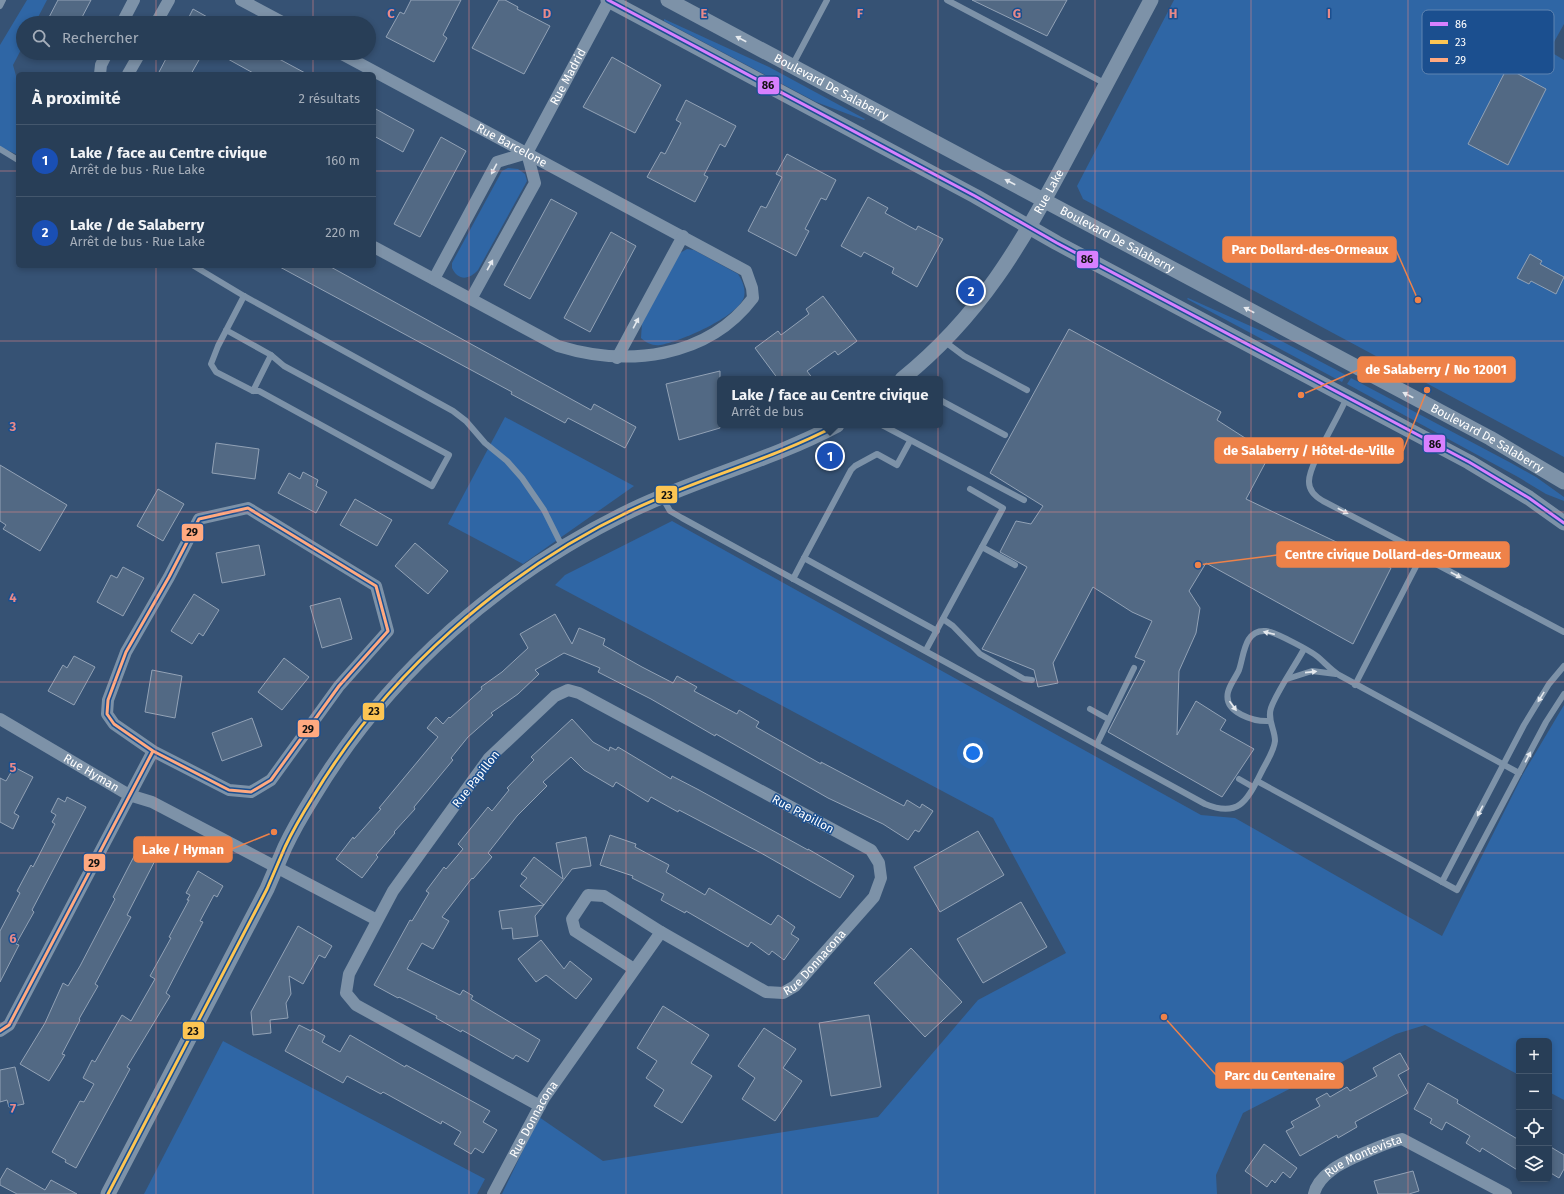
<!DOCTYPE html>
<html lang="fr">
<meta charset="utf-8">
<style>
:root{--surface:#283e57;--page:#30455d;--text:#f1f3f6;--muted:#a5aeba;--line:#44576d;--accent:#95b2f1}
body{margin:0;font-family:"Fira Sans",sans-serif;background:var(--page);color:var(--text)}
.controls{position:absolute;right:12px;bottom:12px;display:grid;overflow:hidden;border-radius:6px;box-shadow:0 2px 6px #0003}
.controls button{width:36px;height:36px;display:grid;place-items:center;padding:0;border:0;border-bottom:1px solid var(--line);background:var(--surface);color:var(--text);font:20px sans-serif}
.you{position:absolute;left:973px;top:753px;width:14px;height:14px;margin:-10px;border:3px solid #fff;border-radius:50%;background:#1a73e8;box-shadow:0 0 0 6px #1a73e833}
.badge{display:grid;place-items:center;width:26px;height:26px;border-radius:50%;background:var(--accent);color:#fff;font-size:13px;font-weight:700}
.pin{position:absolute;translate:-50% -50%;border:2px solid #fff;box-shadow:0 1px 4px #0006}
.popup{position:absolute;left:717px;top:376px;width:226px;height:52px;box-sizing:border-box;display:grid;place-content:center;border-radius:6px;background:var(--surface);filter:drop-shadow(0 1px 3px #0005);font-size:13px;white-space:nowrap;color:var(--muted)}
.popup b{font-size:15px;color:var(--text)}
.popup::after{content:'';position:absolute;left:50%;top:100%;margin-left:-8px;border:8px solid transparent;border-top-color:var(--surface)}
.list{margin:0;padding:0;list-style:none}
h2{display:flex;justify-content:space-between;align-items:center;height:52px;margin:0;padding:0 16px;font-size:17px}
h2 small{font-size:13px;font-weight:400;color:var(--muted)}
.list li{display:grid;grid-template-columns:26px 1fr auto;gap:12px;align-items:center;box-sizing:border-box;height:72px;padding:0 16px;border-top:1px solid var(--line)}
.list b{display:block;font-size:15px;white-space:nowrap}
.list p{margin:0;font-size:13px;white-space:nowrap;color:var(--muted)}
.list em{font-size:13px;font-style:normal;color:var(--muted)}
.icon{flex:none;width:22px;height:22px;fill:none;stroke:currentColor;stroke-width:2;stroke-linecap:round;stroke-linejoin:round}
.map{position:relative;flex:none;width:1564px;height:1194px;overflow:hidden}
.search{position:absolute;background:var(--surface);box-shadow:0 2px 6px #0003;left:16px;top:16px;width:360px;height:44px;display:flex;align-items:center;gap:10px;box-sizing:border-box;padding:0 14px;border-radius:22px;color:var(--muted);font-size:15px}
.panel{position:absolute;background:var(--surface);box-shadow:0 2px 6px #0003;left:16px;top:72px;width:360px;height:196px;border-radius:6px}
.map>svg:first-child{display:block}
</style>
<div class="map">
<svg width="1564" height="1194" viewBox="0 0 1564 1194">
<rect width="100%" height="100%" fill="#365274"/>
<g fill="#2f66a5">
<path d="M27 0H47L35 23H23V46L13 65 18 83V155L0 147V45Z"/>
<path d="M1174 0H1564V24L1549 51 1564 60V457L1083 199 1077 186Z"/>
<path d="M664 19 769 67 865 119 864 120 816 102 664 21Z"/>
<path d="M508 168 518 169 525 174 527 181 478 270C469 280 458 281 452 268V263L502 171Z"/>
<path d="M687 249 694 250 738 274C742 280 746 289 744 297 738 317 679 342 660 345 653 346 646 343 641 338L642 323 680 253Z"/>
<path d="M1188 298 1266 333 1346 375 1342 382 1187 299Z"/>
<path d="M1351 378 1511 463 1536 477 1564 497V501L1546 494 1518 477 1347 384Z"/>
<path d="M505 417 634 486 523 564 448 524Z"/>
<path d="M672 521 1201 815 1235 818 1442 936 1523 774 1564 705V1100L1549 1092V1041H1519V1075L1425 1025 1396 1034 1243 1113 1216 1175 1217 1194H502L539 1117 603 1161 878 1117 978 1000 1066 953 993 818 555 585 565 575Z"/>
<path d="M223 1041 485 1179 477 1194H144Z"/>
</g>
<g fill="#526984" stroke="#92a2b6">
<path d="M58 0H91L79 23H46Z"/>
<path d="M411 0H461L443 35 447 38 434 62 386 37 400 12 404 14Z"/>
<path d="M499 0H505L518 7 517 9 550 26 524 74 472 48Z"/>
<path d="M972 0H1067L1047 36Z"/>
<path d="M193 9 218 23H186Z"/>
<path d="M169 53H203L191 74H158Z"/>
<path d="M217 53H268L307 74H255Z"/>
<path d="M612 57 661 85 635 133 583 107Z"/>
<path d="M1507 68 1546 89 1508 165 1468 144Z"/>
<path d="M686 100 736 126 725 147 720 144 704 175 708 177 695 202 647 177 661 152 665 154 681 123 676 120Z"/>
<path d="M374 108 414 130 403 152 374 136Z"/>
<path d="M441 137 466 151 420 237 394 224Z"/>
<path d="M787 154 836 180 826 200 821 198 805 229 809 231 796 256 748 231 761 206 766 208 782 177 776 174Z"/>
<path d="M868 197 888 208 885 213 916 230 918 226 943 239 917 287 892 273 894 268 864 252 861 257 841 246Z"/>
<path d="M551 199 577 213 530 299 504 285Z"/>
<path d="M611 232 636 246 590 332 564 318Z"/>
<path d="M1530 254 1542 261 1540 264 1564 277 1556 294 1531 281 1529 284 1517 278Z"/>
<path d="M278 266H329L591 410 594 404 636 427 625 448 568 418 565 423 511 394 512 392Z"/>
<path d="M823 296 857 341 838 355 835 351 807 371 813 379H778L755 348 778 331 781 335 809 314 806 309Z"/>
<path d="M1069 329 1221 412 1217 420 1270 454 1246 499 1391 568 1353 644 1206 563 1189 591 1200 608 1196 633 1179 671 1177 735 1196 701 1226 720 1220 730 1254 749 1222 797 1108 732 1145 661 1135 657 1152 621 1132 612 1093 587 1053 663 1058 683 1038 687 1034 670 982 649 1027 567 1000 552 1016 521 1031 524 1043 506 990 473Z"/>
<path d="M720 371V428L679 440 666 384Z"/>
<path d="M216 443 259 449 255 479 212 473Z"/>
<path d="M0 465 67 505 40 551 3 529 6 525 0 521Z"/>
<path d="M303 472 318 480 316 486 327 492 316 513 278 493 289 473 300 479Z"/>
<path d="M158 489 184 504 163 541 137 526Z"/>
<path d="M355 499 392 520 377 546 340 525Z"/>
<path d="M415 543 448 571 428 594 395 566Z"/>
<path d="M259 545 265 575 222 583 216 553Z"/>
<path d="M123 567 144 578 123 616 97 602 111 575 117 578Z"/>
<path d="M194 594 219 610 203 636 199 633 192 644 171 631Z"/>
<path d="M340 598 352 639 322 648 310 606Z"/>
<path d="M555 614 572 644 579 628 605 639 603 645 642 667 673 683 677 676 697 687 694 691 737 714 739 710 759 722 756 727 821 764V762L904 806 907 800 920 808 922 804 933 811 919 832 915 830 908 840 883 824 828 798 716 734 715 736 651 699 598 672 600 668 564 653 535 670 539 674 518 694 491 713 493 715 468 737 451 758 453 760 414 807 415 809 394 832 395 833 376 855 378 857 362 878 336 859 353 837 354 839 381 809 379 808 438 737 427 728 436 717 443 724 449 717 450 718 482 689 481 687 502 672 528 648 520 634Z"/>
<path d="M74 656 95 667 74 705 48 691 63 665 67 668Z"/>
<path d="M284 658 309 677 282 710 258 692Z"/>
<path d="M152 670 182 676 175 718 145 712Z"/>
<path d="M252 718 262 746 222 761 212 733Z"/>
<path d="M572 719 593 742 609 751 610 747 616 750 618 747 671 779 672 776 699 790 808 850V849L854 876 840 898 761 853 679 810 678 812 651 797 648 802 616 782 613 787 584 770 571 757 543 782 547 786 517 816 488 853 492 857 473 879 472 878 442 917 449 921 433 949 422 943 407 969 460 995 463 990 473 996 471 999 540 1040 528 1062 516 1055 513 1059 462 1030 461 1032 436 1018 437 1016 399 997 398 998 374 985 410 920 412 921 429 893 426 891 444 867 446 869 463 849 458 844 488 807 492 811 509 790 507 788 534 760 531 757Z"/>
<path d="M14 767 33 777 14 813 19 816 13 829 0 822V778L6 781Z"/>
<path d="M67 797 86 807 32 910 34 912 16 944 19 945 0 982V931L20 893 17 891 31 865 33 867 55 824 52 822 56 815 51 812 58 798 65 802Z"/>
<path d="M978 831 1004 875 940 912 914 867Z"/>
<path d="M610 835 636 844 635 847 669 865 666 872 705 895 709 888 771 925 778 915 795 927 791 934 799 939 784 960 772 951 769 955 751 942 748 947 686 911 685 913 661 900 664 894 632 878 633 876 600 865Z"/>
<path d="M144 837 162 847 127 915 131 917 95 984 98 986 79 1019 80 1020 62 1054 65 1055 49 1081 20 1064 45 1023 63 983 68 986 80 966 115 899 113 897Z"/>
<path d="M586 837 591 866 572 869 544 905 520 886 527 878 521 874 534 857 563 879 556 843Z"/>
<path d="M198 871 223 886 217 897 214 895 200 921 203 922 166 993 170 996 127 1067 130 1069 76 1168 65 1162 66 1160 52 1152 80 1101 84 1102 94 1084 83 1078 92 1060 95 1062 122 1015 131 1021 155 979 150 976 171 938 169 937 189 900H187L190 895 186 893Z"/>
<path d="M1021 902 1047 947 983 983 957 939Z"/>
<path d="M544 905 535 916 538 936 513 939 512 928 502 929 499 911Z"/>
<path d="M298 926 332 946 325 958 319 955 303 984 289 976 291 994 286 1003 288 1018 270 1020 271 1033 253 1035 251 1012Z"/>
<path d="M541 940 564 969 570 961 592 979 576 999 546 975 536 982 518 959Z"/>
<path d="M911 948 962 1002 925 1037 874 983Z"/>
<path d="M663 1006 709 1035 691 1063 712 1076 682 1123 654 1106 664 1090 646 1078 657 1061 637 1048Z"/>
<path d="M869 1015 881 1087 831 1096 819 1023Z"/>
<path d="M299 1025 311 1031 312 1029 325 1036 322 1042 340 1052 350 1035 405 1067 406 1065 490 1111 483 1122 497 1130 483 1153 475 1148 471 1154 454 1144 461 1132 442 1121 441 1124 383 1092 381 1094 347 1076 343 1083 285 1051Z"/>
<path d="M764 1028 796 1049 783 1068 802 1081 775 1121 742 1099 755 1078 738 1066Z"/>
<path d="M1400 1053 1409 1069 1398 1075 1408 1093 1355 1122 1357 1127 1338 1138 1337 1135 1300 1156 1286 1131 1294 1127 1291 1122 1320 1106 1316 1099 1327 1093 1330 1097 1347 1087 1350 1091 1377 1076 1373 1068Z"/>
<path d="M15 1067 24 1104 9 1107 7 1100 0 1102V1070Z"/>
<path d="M1428 1083 1458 1100 1457 1103 1519 1140V1171L1482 1148 1480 1152 1466 1143 1470 1136 1446 1122 1442 1130 1430 1123 1432 1119 1414 1109Z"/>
<path d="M1264 1144 1297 1168 1290 1178 1283 1172 1275 1183 1272 1180 1267 1187 1245 1171Z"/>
<path d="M1549 1146 1564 1155V1169L1559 1178 1549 1172Z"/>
<path d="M7 1168 45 1190 51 1180 77 1194H17L0 1185V1180Z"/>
<path d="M1413 1171 1419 1191 1409 1194H1378L1374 1181Z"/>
</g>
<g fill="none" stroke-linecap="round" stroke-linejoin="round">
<g stroke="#7d92a8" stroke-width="6">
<path d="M947 0 1106 84"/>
<path d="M0 6 3 0"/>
<path d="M792 66 827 0"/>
<path d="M0 149 18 160"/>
<path d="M194 266 244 296 453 411 466 421 485 443 507 461 522 478 544 510 563 548"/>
<path d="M226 330 271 355 253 391 216 372 211 364 218 346 244 296"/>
<path d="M944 341 964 356 1027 390"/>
<path d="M253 391H259L432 486 449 455 284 366 271 355"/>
<path d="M1347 397C1339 417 1308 466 1309 482 1309 491 1316 497 1323 501L1423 553 1436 564 1564 632"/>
<path d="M940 400 1005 435"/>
<path d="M882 425 1024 500"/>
<path d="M910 441 897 465 877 454 855 466 851 470 804 558 937 631"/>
<path d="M662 497 670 511 682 518 1205 804C1241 819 1248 798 1263 769 1267 761 1274 751 1275 741 1275 729 1267 720 1271 708 1277 691 1295 666 1304 649"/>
<path d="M982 547 1015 565"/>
<path d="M793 579 804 558"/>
<path d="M943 619 953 626 980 654 1024 679 1032 680"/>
<path d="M926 650 1003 508 970 489"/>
<path d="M1287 679 1312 671 1336 674"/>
<path d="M1355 685 1423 553"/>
<path d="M1090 709 1108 719"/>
<path d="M1270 721C1255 722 1223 713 1228 692 1230 684 1236 677 1239 670 1244 656 1244 629 1266 631 1275 632 1311 651 1318 657 1325 663 1331 670 1339 675L1519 773"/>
<path d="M1097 744 1134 668"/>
<path d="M1239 779 1253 787"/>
<path d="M1257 781 1457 890 1546 722 1564 694"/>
<path d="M1442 882 1524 725 1549 684 1564 666"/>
</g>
<g stroke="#7d92a8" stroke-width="12">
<path d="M241 0 284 23"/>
<path d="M122 23 134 0"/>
<path d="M156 23 169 0"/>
<path id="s1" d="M340 53 746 271 752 288 753 298C707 359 626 367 558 346L374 247"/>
<path d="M100 74 101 65 107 53"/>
<path d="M128 74 140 53"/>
<path d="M434 279 497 162 527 153"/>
<path id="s2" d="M471 299 535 183 527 153 609 0"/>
<path d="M617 358 683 236"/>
<path id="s3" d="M0 719 129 795 152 802 377 920"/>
<path d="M634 969 575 931 572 919 588 895 604 896 661 932"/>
<path d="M0 1031 9 1025 153 751 114 724 107 714 108 700 126 652 169 577 199 519 248 508 376 586 388 631 339 686 271 780 251 792 229 790 153 751"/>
<path id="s4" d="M493 1194 544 1098 661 932 766 992 783 993 795 986 874 897 881 878 879 863 871 850 579 693 568 690 555 696 489 758 393 891 349 974 346 993 356 1005 540 1106"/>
<path id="s5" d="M1314 1194C1316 1184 1324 1176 1332 1170 1343 1161 1388 1142 1402 1139L1506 1194"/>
</g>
<g stroke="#7d92a8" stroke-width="15">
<path d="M608 0 975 196 1057 243 1469 462 1529 498 1564 523"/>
<path id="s6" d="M668 0 1490 438 1564 482"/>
<path id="s7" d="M902 379C981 315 1020 246 1067 158 1095 105 1123 53 1151 0"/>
<path d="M108 1194 267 889C273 875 279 861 285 847 293 830 303 813 313 797 387 673 503 572 632 510 699 478 771 460 837 425"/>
</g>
<g stroke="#1b4f8f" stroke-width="6">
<path id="bus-1" d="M608 0 975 196 1057 243 1469 462 1529 498 1564 523"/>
</g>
<g stroke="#1b4f8f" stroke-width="6">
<path id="bus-2" d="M108 1194 267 889C273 875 279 861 285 847 293 830 303 813 313 797 387 673 503 572 632 510 699 478 771 460 837 425"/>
</g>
<g stroke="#1b4f8f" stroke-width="6">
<path id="bus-3" d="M0 1031 9 1025 153 751 114 724 107 714 108 700 126 652 169 577 199 519 248 508 376 586 388 631 339 686 271 780 251 792 229 790 153 751"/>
</g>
<use href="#bus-1" stroke="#d880ff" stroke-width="3"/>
<use href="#bus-2" stroke="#fcc553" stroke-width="3"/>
<use href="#bus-3" stroke="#ffa980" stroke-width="3"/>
</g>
<defs><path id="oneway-solid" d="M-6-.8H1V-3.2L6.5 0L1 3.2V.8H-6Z"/></defs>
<g fill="#e5e9ee">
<use href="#oneway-solid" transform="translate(741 39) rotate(-152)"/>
<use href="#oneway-solid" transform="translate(494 169) rotate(118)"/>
<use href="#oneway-solid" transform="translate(1010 182) rotate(-152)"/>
<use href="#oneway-solid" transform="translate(490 265) rotate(-61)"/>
<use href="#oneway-solid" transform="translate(1249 310) rotate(-152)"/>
<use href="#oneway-solid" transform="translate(636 323) rotate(-62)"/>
<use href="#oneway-solid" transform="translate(1408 395) rotate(-153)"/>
<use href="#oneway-solid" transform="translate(1343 511) rotate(28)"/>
<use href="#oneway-solid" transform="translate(1456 575) rotate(28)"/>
<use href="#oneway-solid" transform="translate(1269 633) rotate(-167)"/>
<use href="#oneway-solid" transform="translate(1311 672) rotate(-6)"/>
<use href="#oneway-solid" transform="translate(1541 697) rotate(122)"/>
<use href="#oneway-solid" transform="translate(1233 706) rotate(54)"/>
<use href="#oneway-solid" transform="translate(1528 757) rotate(-62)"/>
<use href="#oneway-solid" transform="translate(1480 811) rotate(118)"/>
</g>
<path fill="none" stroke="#e88989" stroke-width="1" stroke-opacity="0.55" d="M156 0V23M313 0V23M469 0V1194M626 0V1194M782 0V1194M938 0V1194M1095 0V1194M1251 0V1194M1408 0V1194M156 53V74M313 53V74M0 171H18M374 171H1564M156 266V1194M313 266V1194M0 341H1564M0 512H1564M0 682H1564M0 853H1564M0 1023H1564"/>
<g text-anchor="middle" stroke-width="3" stroke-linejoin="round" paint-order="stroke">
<g font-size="12" fill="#fff" stroke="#1b4f8f">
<text dy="4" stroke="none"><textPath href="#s2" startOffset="250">Rue Madrid</textPath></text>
<text dy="4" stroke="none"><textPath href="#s6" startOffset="185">Boulevard De Salaberry</textPath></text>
<text dy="4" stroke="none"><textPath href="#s1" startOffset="195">Rue Barcelone</textPath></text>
<text dy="4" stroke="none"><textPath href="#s7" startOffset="240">Rue Lake</textPath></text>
<text dy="4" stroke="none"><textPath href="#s6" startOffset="509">Boulevard De Salaberry</textPath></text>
<text dy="4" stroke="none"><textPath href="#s6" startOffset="929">Boulevard De Salaberry</textPath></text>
<text dy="4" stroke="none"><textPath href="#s3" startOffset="106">Rue Hyman</textPath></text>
<text transform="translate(476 779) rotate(-52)" y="4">Rue Papillon</text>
<text transform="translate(803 814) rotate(28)" y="4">Rue Papillon</text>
<text dy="4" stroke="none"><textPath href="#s4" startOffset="494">Rue Donnacona</textPath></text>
<text dy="4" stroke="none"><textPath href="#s4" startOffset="85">Rue Donnacona</textPath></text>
<text dy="4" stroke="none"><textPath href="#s5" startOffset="65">Rue Montevista</textPath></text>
</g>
</g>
<rect x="1422" y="10" width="132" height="64" rx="6" fill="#1b4f8f" stroke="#5f84b1" stroke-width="1"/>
<rect x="1430" y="22" width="18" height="4" fill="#d880ff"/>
<rect x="1430" y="40" width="18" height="4" fill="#fcc553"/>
<rect x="1430" y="58" width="18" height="4" fill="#ffa980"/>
<g font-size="11" fill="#fff">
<text x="1455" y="28">86</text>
<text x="1455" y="46">23</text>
<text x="1455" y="64">29</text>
</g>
<g font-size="13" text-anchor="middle" font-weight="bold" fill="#e88989" stroke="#1b4f8f" stroke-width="3" stroke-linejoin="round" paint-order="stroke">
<text x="391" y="18">C</text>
<text x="547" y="18">D</text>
<text x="704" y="18">E</text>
<text x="860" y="18">F</text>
<text x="1017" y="18">G</text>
<text x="1173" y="18">H</text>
<text x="1329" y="18">I</text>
<text x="13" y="431">3</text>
<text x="13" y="602">4</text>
<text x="13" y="772">5</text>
<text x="13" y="943">6</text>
<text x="13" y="1113">7</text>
</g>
<path fill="none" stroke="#ee8249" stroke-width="1.5" d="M1418 300L1396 250M1301 395L1358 370M1427 390L1403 451M1198 565L1277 555M274 832L232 849M1164 1017L1216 1075"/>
<g fill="#ee8249" stroke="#1b4f8f" stroke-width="1.5">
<circle cx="1418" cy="300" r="4"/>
<circle cx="1301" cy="395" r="4"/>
<circle cx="1427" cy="390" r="4"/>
<circle cx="1198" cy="565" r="4"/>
<circle cx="274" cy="832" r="4"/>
<circle cx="1164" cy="1017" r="4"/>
</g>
<g fill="#ee8249" stroke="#ee8249" stroke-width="1.5">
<rect x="1223" y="237" width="173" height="25" rx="4"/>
<rect x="1358" y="357" width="157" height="25" rx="4"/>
<rect x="1215" y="438" width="188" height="25" rx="4"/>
<rect x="1277" y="542" width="232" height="25" rx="4"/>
<rect x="134" y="837" width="98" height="25" rx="4"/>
<rect x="1216" y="1063" width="127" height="25" rx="4"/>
</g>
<g font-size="13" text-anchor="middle" font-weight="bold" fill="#fff">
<text x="1310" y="254">Parc Dollard-des-Ormeaux</text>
<text x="1436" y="374">de Salaberry / No 12001</text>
<text x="1309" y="455">de Salaberry / Hôtel-de-Ville</text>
<text x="1393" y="559">Centre civique Dollard-des-Ormeaux</text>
<text x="183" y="854">Lake / Hyman</text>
<text x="1280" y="1080">Parc du Centenaire</text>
</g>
<g stroke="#1b4f8f" stroke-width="1.5">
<rect x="757" y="76" width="23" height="19" rx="4" fill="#d880ff"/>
<rect x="1076" y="250" width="23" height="19" rx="4" fill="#d880ff"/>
<rect x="1423" y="434" width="23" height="19" rx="4" fill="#d880ff"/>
<rect x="655" y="485" width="23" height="19" rx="4" fill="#fcc553"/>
<rect x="181" y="523" width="23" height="19" rx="4" fill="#ffa980"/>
<rect x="362" y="702" width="23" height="19" rx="4" fill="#fcc553"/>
<rect x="297" y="719" width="23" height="19" rx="4" fill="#ffa980"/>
<rect x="83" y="853" width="23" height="19" rx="4" fill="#ffa980"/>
<rect x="182" y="1021" width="23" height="19" rx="4" fill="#fcc553"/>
</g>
<g font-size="11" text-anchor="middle" font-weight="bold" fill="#111">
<text x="768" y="89">86</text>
<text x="1087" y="263">86</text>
<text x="1435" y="448">86</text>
<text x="667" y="499">23</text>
<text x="192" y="536">29</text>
<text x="374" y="715">23</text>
<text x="308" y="733">29</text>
<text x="94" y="867">29</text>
<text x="193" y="1035">23</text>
</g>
</svg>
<div class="controls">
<button>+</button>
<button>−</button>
<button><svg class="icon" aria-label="locate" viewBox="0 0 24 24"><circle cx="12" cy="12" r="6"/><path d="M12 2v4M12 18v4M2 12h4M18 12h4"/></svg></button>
<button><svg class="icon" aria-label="layers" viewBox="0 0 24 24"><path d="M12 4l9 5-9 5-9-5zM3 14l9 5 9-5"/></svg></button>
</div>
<div class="you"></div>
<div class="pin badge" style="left:830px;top:456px;background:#1a4fb4">1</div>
<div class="popup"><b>Lake / face au Centre civique</b>Arrêt de bus</div>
<div class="pin badge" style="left:971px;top:291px;background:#1a4fb4">2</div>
<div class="search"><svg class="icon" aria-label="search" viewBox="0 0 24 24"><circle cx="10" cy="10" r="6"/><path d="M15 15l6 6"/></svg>Rechercher</div>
<section class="panel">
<h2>À proximité<small>2 résultats</small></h2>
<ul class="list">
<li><span class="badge" style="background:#1a4fb4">1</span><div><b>Lake / face au Centre civique</b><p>Arrêt de bus · Rue Lake</p></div><em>160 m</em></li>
<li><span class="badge" style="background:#1a4fb4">2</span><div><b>Lake / de Salaberry</b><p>Arrêt de bus · Rue Lake</p></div><em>220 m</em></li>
</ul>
</section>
</div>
